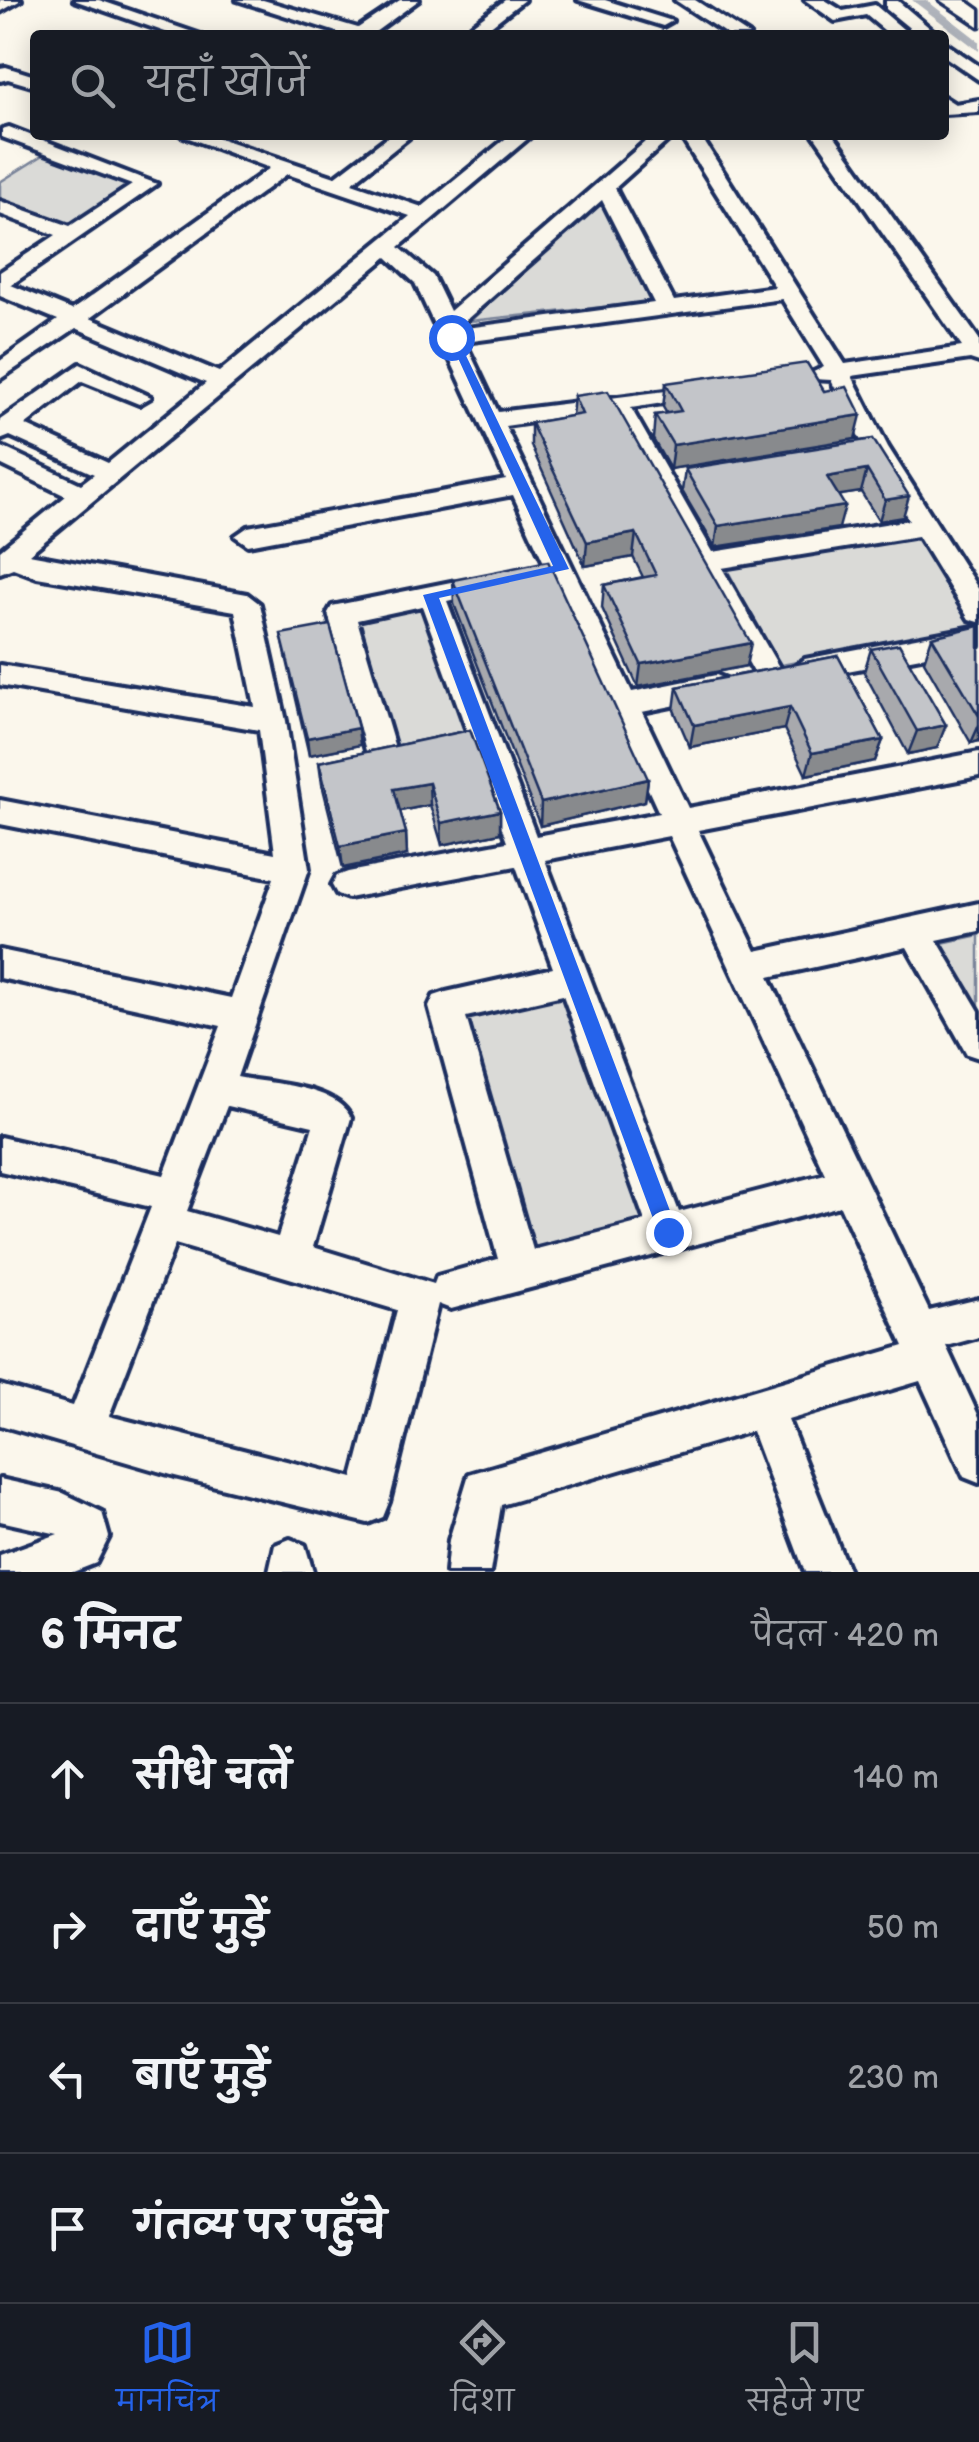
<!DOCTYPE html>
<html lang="hi">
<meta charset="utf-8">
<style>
:root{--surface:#171b24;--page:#242831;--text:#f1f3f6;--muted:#9ea1a6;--line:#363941;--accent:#2563eb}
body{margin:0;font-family:"Balsamiq Sans","Playpen Sans Deva",sans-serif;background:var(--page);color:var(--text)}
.stop{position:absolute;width:30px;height:30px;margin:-22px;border:8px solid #2563eb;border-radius:50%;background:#fff}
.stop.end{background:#2563eb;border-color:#fff;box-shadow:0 2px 10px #0008}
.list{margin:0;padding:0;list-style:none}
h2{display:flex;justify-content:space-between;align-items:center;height:130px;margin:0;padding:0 40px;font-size:42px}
h2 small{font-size:32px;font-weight:400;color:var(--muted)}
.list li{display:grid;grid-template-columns:65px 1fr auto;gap:30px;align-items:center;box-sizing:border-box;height:150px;padding:0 40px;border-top:2px solid var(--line)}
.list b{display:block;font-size:38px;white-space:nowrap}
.list em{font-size:32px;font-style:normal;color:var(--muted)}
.icon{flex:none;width:55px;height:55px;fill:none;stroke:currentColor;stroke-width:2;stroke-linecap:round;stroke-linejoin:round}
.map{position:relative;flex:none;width:979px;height:1572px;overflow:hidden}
.search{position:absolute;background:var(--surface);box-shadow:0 5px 25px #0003;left:30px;right:30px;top:30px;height:110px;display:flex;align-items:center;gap:25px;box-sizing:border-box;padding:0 35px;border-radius:10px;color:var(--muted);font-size:38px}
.sheet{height:730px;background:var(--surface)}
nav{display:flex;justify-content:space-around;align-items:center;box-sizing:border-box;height:140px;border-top:2px solid var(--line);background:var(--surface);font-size:28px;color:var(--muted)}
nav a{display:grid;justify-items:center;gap:5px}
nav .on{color:var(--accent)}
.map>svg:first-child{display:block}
</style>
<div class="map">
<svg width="979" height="1572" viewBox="0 0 979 1572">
<rect width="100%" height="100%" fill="#fbf7ec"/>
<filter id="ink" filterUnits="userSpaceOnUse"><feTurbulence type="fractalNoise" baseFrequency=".01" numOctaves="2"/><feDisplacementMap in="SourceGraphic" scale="20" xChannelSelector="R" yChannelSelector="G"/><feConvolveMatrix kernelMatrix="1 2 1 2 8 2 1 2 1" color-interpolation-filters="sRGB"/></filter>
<g filter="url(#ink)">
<g fill="#dadad7" stroke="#7a849a" stroke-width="2.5">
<path d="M45 154 133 186 71 228 0 201V182Z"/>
<path d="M602 201 650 302 470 321Z"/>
<path d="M917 534 978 628 776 666 726 567Z"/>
<path d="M423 603 469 731 392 747 352 617Z"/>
<path d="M979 935V1012L942 943Z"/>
<path d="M560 993 646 1224 532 1256 465 1016Z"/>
</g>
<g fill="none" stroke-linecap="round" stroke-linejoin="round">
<path fill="#afb3bb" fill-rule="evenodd" d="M912 0H926L979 41V51Z"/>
<g stroke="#1b2f5e" stroke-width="8">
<g id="minor">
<path d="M0 0H21L0 12Z"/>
<path d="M74 0H99L201 35H174Z"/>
<path d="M237 0H263L358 28 400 0H419L371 35H346Z"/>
<path d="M505 0H524L479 35H459Z"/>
<path d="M578 0H605L672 21 663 26Z"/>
<path d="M675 0H695L749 35H728Z"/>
<path d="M805 0H825L843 11 875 5 910 35H890L866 15 835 21Z"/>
<path d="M886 1H898L938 35H918L886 9Z"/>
<path d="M944 42 979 66V80L944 56Z"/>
<path d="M6 67 35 76V87L8 79 0 81V68Z"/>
<path d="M944 97 955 104 979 100V112L944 114Z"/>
<path d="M9 127 157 184 11 285 72 310 270 168 181 135H210L335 177 390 135H412L352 183 422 207 510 135H532L399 247 433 276 450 311 653 135H674L615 188 674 301 775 287 680 135H700L845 364 962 347 814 135H834L979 339V362L970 359 852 376 888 447 979 590V622L969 619 918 536 722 568 784 676 770 686 760 683 609 411 505 426 632 692 716 675 726 679 730 686 726 693 716 697 642 712 688 808 979 752V776L698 830 756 951 979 903V931L937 940 979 1011V1058L967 1054 907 947 769 977 929 1311 979 1299V1337L946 1346 979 1417V1483L964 1477 920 1381 788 1420 849 1572H805L752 1431 501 1505 490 1572H446L449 1540 469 1474 904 1346 840 1206 451 1309 438 1304 389 1502 383 1517 368 1523 175 1476 0 1425V1385L73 1406 151 1207 0 1171V1137L164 1175 221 1026 0 978V950L231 998 274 878 0 824V800L275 853 259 730 0 685V665L255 707 235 611 37 577 13 568 0 573V550L66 496 0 464V446L81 484 94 474 10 436 0 440V420L80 364 151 397 139 404 82 381 25 425 108 463 206 383 76 328 0 379V361L58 320 0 296V272L56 235 0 214V201L70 226 132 185 2 137V129ZM287 174 410 216 219 372 90 318ZM602 200 654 303 459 329 458 327ZM387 257 415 283 506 480 248 527 235 536 248 545 513 495 659 813 536 836 447 601 460 598 464 591 460 584 451 582 332 606 328 613 368 758 373 766H393L398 758 357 620 422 606 507 842 348 872 337 876 332 885 337 894 348 898 516 866 553 968 446 992 434 996 429 1007 498 1259 437 1276 434 1284 313 1247 351 1118C336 1085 270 1084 237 1077L309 869 286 721 260 604 247 594 29 554ZM782 299 824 367 809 374 813 379 831 380 864 447 909 520 713 552 631 408 714 395V385L498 412 465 342ZM669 836 825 1174 679 1212 545 860ZM563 995 645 1221 533 1250 466 1017ZM227 1106 313 1126 278 1237 187 1211ZM175 1244 397 1310 353 1478 109 1416Z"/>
<path d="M979 626V646L805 679 791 669 805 659Z"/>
<path d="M0 1479 63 1493 102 1512 109 1537 96 1563 73 1572H0V1555L58 1534 0 1521Z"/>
<path d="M290 1539 305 1545 313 1572H269L275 1545Z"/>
</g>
</g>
<g stroke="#1b2f5e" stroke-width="7">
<path id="major" d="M940 0H965L979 10V26Z"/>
</g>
<use href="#minor" fill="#fbf7ec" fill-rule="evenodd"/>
<use href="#major" fill="#fbf7ec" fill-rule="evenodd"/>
</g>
<g fill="#a8a9ad" stroke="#1b2f5e" stroke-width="2.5">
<path d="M666 383 855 439 670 469 653 439 655 415 667 414 663 407Z"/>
<path d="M574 396 746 666 638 687 602 608 604 585 643 577 633 557 585 566 531 446V423L572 416Z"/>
<path d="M873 439 903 517 879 521 861 492 839 495V528L715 547 682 491 685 469Z"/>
<path d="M453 580 648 779 645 801 540 826 454 604Z"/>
<path d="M979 626V741L971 743 924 661 932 637Z"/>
<path d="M281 634 360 745 309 755Z"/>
<path d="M871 649 937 748 908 754 864 672Z"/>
<path d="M838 656 883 740 875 761 806 775 784 729 690 747 674 710 677 687Z"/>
<path d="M470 730 500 811V833L442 845 430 805 400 811 406 833 407 855 343 868 322 784 319 762Z"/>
</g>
<g fill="#888a8d" stroke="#1b2f5e" stroke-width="2.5">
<path d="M861 415 855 439 670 469 673 445Z"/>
<path d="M867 470 861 492 822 498 827 477Z"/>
<path d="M909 496 903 517 879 521 885 500Z"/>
<path d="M845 506 839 528 715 547 718 526Z"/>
<path d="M636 533 633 557 585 566 587 542Z"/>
<path d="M751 643 746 666 638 687 641 664Z"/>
<path d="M790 707 784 729 690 747 694 725Z"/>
<path d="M946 725 937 748 908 754 917 731Z"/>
<path d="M979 725V741L971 743Z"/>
<path d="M358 728 360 745 309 755 307 738Z"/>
<path d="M883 740 875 761 806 775 812 753Z"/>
<path d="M648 779 645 801 540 826 541 803Z"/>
<path d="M429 783 430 805 395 812 394 789Z"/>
<path d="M500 811V833L442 845 441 823Z"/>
<path d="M406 833 407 855 343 868 340 846Z"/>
</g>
<g fill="#c3c5c9" stroke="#1b2f5e" stroke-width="2.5">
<path d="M807 363 824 391 847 387 861 415 673 445 655 415 681 411 666 383Z"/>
<path d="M608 391 751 643 641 664 604 585 656 575 636 533 587 542 531 423 582 414 574 396Z"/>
<path d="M873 439 909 496 885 500 867 470 827 477 845 506 718 526 685 469Z"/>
<path d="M548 561 648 779 541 803 453 580Z"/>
<path d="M330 625 358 728 307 738 281 634Z"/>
<path d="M979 626V716L932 637Z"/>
<path d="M899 644 946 725 917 731 871 649Z"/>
<path d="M838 656 883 740 812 753 790 707 694 725 677 687Z"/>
<path d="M470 730 500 811 441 823 429 783 394 789 406 833 340 846 319 762Z"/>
</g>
</g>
<path fill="#2563eb" d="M447 334 457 337 569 569 439 598 678 1232 668 1242 658 1232 423 595 553 566Z"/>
</svg>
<div class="stop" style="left:451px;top:337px"></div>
<div class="stop end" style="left:668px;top:1232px"></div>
<div class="search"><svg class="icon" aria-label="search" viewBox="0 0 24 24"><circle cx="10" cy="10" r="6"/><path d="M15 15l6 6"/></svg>यहाँ खोजें</div>
</div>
<section class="sheet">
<h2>6 मिनट<small>पैदल · 420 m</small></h2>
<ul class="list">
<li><svg class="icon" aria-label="ahead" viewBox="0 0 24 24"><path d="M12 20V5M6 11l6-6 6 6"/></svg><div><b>सीधे चलें</b></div><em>140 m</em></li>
<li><svg class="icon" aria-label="right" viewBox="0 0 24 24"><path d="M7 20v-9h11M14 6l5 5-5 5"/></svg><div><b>दाएँ मुड़ें</b></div><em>50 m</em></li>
<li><svg class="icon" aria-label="left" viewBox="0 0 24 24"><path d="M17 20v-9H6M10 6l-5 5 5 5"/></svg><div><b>बाएँ मुड़ें</b></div><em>230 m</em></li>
<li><svg class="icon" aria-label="arrive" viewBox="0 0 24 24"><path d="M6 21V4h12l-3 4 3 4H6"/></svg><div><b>गंतव्य पर पहुँचे</b></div></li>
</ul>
</section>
<nav>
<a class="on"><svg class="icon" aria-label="map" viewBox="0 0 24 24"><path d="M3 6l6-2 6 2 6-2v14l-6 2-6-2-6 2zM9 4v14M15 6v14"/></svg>मानचित्र</a>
<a><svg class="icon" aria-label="directions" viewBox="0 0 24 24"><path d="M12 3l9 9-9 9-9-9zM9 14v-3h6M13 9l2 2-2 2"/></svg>दिशा</a>
<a><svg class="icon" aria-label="saved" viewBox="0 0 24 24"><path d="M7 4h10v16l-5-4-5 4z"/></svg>सहेजे गए</a>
</nav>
